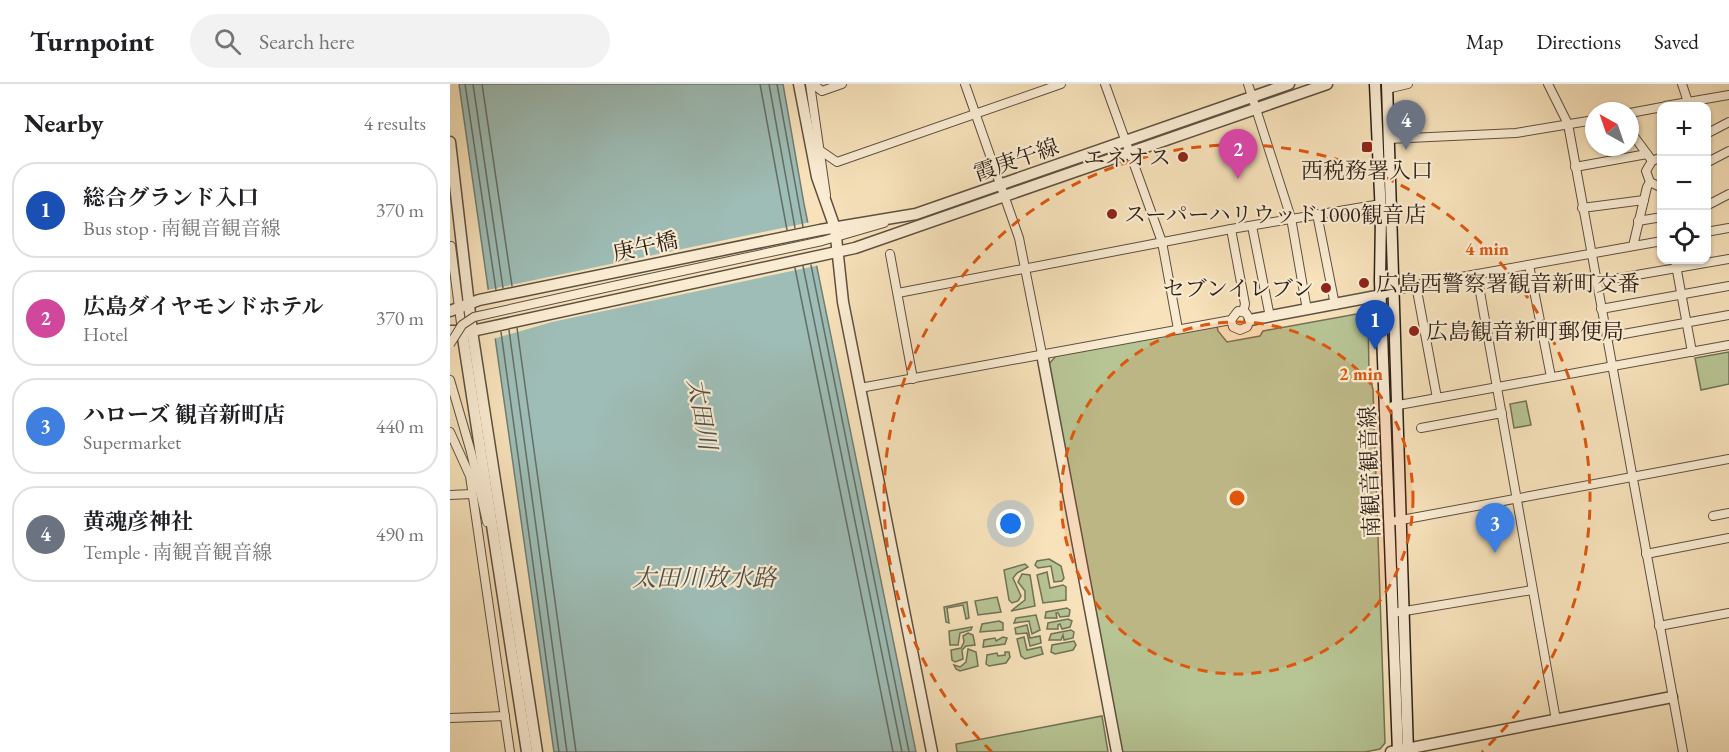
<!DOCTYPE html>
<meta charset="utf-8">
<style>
:root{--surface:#fff;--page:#f2f2f2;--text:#202124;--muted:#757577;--line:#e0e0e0;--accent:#2563eb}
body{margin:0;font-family:"EB Garamond","Noto Serif JP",serif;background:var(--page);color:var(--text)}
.controls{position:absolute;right:18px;top:18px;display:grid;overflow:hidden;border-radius:12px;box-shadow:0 2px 4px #0004}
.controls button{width:54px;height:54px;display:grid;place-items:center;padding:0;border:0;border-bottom:2px solid var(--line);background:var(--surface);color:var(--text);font:30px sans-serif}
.compass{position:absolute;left:1135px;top:18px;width:54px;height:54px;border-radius:50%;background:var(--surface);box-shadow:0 2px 4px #0004;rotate:320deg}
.you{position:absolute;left:561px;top:440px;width:21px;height:21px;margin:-15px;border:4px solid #fff;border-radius:50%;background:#1a73e8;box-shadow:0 0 0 9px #1a73e833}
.badge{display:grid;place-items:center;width:39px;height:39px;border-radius:50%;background:var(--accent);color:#fff;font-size:20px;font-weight:700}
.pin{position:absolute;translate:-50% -50px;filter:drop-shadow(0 2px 3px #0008)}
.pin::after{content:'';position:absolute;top:32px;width:21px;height:18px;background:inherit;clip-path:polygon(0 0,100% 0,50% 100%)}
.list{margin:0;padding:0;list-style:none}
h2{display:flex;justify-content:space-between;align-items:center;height:78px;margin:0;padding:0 24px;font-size:26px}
h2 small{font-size:20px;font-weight:400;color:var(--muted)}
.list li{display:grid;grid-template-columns:39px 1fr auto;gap:18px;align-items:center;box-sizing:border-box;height:96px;margin:0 12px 12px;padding:0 12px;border:2px solid var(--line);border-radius:24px}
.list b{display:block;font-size:22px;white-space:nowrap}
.list p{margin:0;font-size:20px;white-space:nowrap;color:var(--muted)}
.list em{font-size:20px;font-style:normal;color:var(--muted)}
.icon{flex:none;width:33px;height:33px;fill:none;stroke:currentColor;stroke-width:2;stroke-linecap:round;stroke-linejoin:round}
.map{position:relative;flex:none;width:1279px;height:668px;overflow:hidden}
header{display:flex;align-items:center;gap:36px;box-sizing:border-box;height:84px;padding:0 30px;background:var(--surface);border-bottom:2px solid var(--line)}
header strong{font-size:28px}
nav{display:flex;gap:33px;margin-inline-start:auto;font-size:21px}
.search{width:420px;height:54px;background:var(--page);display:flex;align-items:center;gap:15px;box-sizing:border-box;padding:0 21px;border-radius:33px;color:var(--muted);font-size:22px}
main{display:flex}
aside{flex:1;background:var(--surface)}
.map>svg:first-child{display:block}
</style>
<header>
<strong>Turnpoint</strong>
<div class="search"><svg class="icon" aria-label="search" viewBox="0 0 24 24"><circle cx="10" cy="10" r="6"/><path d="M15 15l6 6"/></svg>Search here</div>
<nav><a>Map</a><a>Directions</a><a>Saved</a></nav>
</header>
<main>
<aside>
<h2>Nearby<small>4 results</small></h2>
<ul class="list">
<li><span class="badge" style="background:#1a4fb4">1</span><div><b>総合グランド入口</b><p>Bus stop · 南観音観音線</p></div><em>370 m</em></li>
<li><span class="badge" style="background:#d1479c">2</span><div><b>広島ダイヤモンドホテル</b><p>Hotel</p></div><em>370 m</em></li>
<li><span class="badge" style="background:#3f7fe0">3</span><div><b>ハローズ 観音新町店</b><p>Supermarket</p></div><em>440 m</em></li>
<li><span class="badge" style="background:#6b7280">4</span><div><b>黄魂彦神社</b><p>Temple · 南観音観音線</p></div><em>490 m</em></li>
</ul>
</aside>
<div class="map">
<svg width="1279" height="668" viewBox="0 0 1279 668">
<rect width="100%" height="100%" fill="#f7e2bb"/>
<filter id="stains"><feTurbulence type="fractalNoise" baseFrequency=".00333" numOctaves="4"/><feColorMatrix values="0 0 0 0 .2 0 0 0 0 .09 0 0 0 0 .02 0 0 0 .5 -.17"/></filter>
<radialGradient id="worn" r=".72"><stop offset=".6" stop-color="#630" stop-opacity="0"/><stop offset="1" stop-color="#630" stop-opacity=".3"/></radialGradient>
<g fill="#b7c494" stroke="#717256" stroke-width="1.5">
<path d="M912 229 918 234 919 286 923 306 935 659 930 665 915 668H672L599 280 606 272 767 242 768 247 777 258 810 252 813 247Z"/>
<path d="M1279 268V300L1251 306 1245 274Z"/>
<path d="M1076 317 1081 341 1064 344 1060 320Z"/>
<path d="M599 475 611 482 614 494 612 497 604 498 601 482 588 484 585 481 587 477Z"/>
<path d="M575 480 578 483 567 489 563 494 571 512 568 517 562 519 559 516 554 486Z"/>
<path d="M597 488 600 504 613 501 616 503V516L593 519 587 491Z"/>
<path d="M572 490 580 491 585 522 561 527 575 516V507L568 498Z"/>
<path d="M547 513 551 528 528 531 525 517Z"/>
<path d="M517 518 519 534 516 535 513 521 497 524 499 539 496 538 494 523Z"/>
<path d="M617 524 620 526 619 532 610 533 608 529H606L607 534H595L596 528Z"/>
<path d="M586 531 590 546 582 550 579 537 564 539 566 534Z"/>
<path d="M618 535 622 537 620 543 612 545 610 540 608 541V545H597L598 539Z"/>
<path d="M549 537 553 539V546L530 548 532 540Z"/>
<path d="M577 541 580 554 590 552 591 559 580 562 577 549 566 550 565 544Z"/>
<path d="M522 543 521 546 510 549 508 561H500L499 547Z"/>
<path d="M621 546 624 548 623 554 614 556 613 551 611 556H599L601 550Z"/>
<path d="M518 549 523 551 525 561 516 562 512 566 513 575 505 578 502 576 501 566 511 564 514 558 513 552Z"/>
<path d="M553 553 557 554 555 560 533 563 534 556 545 554 546 557Z"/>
<path d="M574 553 577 566 591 563 593 570 575 575 571 572 567 555Z"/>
<path d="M624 557 626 561 623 566 605 570 601 568 602 561Z"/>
<path d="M518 565 526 568 528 582 510 587 506 585 504 581 510 583 516 578Z"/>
<path d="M555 568H559L560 573 556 579 539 582 536 580 537 571 547 569 548 572 555 571Z"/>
<path d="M652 632 658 668H507L506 660Z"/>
</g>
<path fill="#9ebdb6" stroke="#707e76" stroke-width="1.5" d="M9 0H333L354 120 466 668H104Z"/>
<path fill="#f7e2bb" d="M361 138 370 181 102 238 43 255 37 206Z"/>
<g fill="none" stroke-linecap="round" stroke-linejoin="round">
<g stroke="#646e66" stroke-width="1.5">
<path d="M15 0 46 206"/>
<path d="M23 0 53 204"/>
<path d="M32 0 62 202"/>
<path d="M310 0 337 146"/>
<path d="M319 0 345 144"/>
<path d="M327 0 353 143"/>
<path d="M361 181 459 668"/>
<path d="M353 182 452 668"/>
<path d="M345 184 443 668"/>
<path d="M67 244 126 668"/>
<path d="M59 246 117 668"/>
<path d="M51 248 109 668"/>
</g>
<g stroke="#5e5040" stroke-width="10">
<g id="minor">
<path d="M360 0 376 111"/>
<path d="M363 0 372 7 392 0"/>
<path d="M515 0 569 154 592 270"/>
<path d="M655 0 712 158 728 245"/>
<path d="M798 0 841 134 857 226"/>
<path d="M1098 0 1118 40 1233 668"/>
<path d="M1232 0 1238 18"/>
<path d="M937 5 958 0"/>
<path d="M1215 22 1279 11"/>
<path d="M1180 29 1212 23"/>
<path d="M1180 47 1200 74"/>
<path d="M1256 50 1279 38"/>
<path d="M938 55 1066 49 1144 36"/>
<path d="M371 67 387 78 611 0"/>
<path d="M1212 73 1202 77 1196 87 1200 98 1212 104"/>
<path d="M1256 79 1279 67"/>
<path d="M1125 83 1197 70"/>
<path d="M1256 122 1279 110"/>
<path d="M1132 124 1194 116"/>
<path d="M867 130 885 221"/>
<path d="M1188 137 1212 133"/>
<path d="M802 142 820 233"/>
<path d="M781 145 795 220 793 228"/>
<path d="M1256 148 1279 144"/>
<path d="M1 162 12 247"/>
<path d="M1183 162 1197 103 1200 98"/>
<path d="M440 170 463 295"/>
<path d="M1225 176 1242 268"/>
<path d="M1079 181 1101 293"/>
<path d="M1027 191 1106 636"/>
<path d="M1146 198 1279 175"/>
<path d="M168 201 372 157 434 139"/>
<path d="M966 201 987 314"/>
<path d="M448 209 781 145 931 120"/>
<path d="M932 211 966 201 1212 157"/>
<path d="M1151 225 1279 202"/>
<path d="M1157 253 1279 231"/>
<path d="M0 296 21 368 37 438"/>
<path d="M410 304 781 236 788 227 796 229 800 236 797 243 790 246 783 243 781 236"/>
<path d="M943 322 1279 261"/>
<path d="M971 344 1052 329"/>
<path d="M0 348 20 392 60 668"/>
<path d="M0 411 22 410"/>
<path d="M1263 432 1279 429"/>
<path d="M946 437 1279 375"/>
<path d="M1196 470 1279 454"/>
<path d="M949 528 1082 506"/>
<path d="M1209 542 1279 529"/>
<path d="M0 634 55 632"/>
</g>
</g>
<g stroke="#5e5040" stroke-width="13">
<g id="tertiary">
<path d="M349 0 367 93 385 144 393 218 482 668"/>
<path d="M0 58 22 247 87 668"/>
<path d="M0 227 29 216 370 146 466 130 839 0"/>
<path d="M800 236 932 211"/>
<path d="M14 241 12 247 77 668"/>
<path d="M0 247H22L405 164 877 0"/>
<path d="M592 270 667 668"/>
<path d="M941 668 1222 613"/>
</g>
</g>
<g stroke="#2b1f17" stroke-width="13">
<g id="secondary">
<path d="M925 0 931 132 930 197 948 668"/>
<path d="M937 0 958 668"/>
</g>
</g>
<use href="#minor" stroke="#faecd3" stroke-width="8"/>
<use href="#tertiary" stroke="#faecd3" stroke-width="10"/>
<use href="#secondary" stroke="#faecd3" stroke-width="10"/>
<g stroke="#5e5040" stroke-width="10" stroke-linecap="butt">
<path id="minor-bridge" d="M0 260 12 241 24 233 168 201"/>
</g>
<use href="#minor-bridge" stroke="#faecd3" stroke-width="8"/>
</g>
<circle cx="787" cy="414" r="176" fill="#df560d" fill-opacity=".12"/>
<g fill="none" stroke="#df560d" stroke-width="3" stroke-dasharray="10 8">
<circle cx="787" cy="414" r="176"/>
<path d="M542 668A353 353 0 1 1 1032 668"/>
</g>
<g fill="#8f2418" stroke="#faecd3" stroke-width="2">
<rect x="911" y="57" width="12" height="12" rx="3"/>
<circle cx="733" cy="73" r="6"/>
<circle cx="662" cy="130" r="6"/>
<circle cx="914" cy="199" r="6"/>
<circle cx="876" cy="204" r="6"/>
<circle cx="964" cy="247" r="6"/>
</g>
<g text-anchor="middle" stroke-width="4.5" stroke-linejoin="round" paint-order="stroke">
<g font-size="22" fill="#2b1f17" stroke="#faecd3" text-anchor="start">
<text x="721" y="81" text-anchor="end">エネオス</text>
<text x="917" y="94" text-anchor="middle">西税務署入口</text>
<text x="674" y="138">スーパーハリウッド1000観音店</text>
<text x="926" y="207">広島西警察署観音新町交番</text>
<text x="864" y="212" text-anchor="end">セブンイレブン</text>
<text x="976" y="255">広島観音新町郵便局</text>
</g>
<g font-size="22" fill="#2b1f17" stroke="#faecd3">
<text transform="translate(566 75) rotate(-19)" y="8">霞庚午線</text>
<text transform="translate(195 162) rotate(-12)" y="8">庚午橋</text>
<text transform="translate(919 388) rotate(-92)" y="8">南観音観音線</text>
</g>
<g font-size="24" font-style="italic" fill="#4e4e47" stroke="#faecd3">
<text transform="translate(252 330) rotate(80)" y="8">太田川</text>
<text x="254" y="502">太田川放水路</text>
</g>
</g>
<circle cx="787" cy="414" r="9" fill="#df560d" stroke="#faecd3" stroke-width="3"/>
<g font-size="18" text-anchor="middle" font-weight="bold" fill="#df560d" stroke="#faecd3" stroke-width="4.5" stroke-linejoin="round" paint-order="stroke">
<text x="1037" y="171">4 min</text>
<text x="911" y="296">2 min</text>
</g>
<rect width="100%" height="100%" filter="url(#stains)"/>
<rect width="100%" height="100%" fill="url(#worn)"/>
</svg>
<div class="controls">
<button>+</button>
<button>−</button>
<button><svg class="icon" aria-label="locate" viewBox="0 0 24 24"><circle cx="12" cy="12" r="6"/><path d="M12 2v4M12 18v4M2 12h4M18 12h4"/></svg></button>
</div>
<svg class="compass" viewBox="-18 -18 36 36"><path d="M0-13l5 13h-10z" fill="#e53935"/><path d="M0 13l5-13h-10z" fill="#757577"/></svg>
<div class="you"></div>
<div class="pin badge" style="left:925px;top:266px;background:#1a4fb4">1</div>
<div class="pin badge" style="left:788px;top:95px;background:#d1479c">2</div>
<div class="pin badge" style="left:1045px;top:469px;background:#3f7fe0">3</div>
<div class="pin badge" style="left:956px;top:66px;background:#6b7280">4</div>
</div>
</main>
